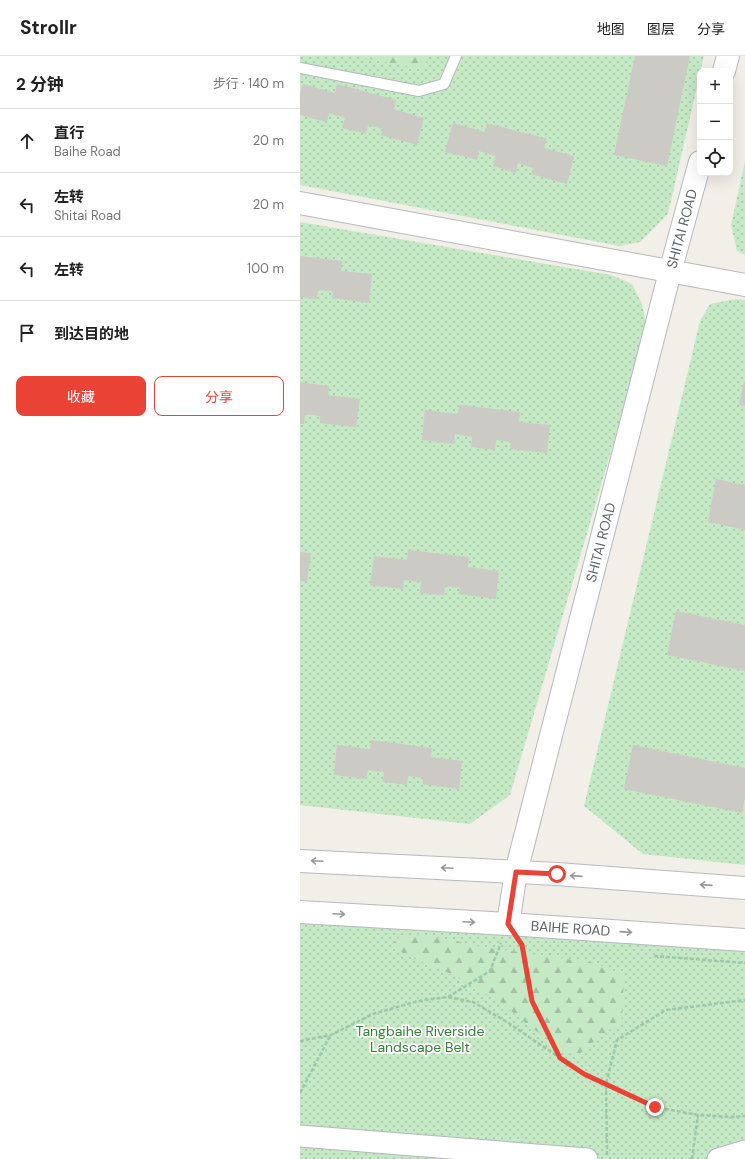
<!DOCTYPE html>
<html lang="zh">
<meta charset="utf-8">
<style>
:root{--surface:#fff;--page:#f2f2f2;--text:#222;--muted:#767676;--line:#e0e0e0;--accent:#ea4335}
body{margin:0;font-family:"DM Sans","Noto Sans SC",sans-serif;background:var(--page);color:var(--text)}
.controls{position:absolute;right:12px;top:12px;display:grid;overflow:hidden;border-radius:8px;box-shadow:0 4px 16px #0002}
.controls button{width:36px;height:36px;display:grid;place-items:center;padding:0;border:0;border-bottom:1px solid var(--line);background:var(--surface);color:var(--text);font:20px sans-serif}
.stop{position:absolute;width:12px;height:12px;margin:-9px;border:3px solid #ea4335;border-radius:50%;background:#fff}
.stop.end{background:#ea4335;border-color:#fff;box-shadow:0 1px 4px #0008}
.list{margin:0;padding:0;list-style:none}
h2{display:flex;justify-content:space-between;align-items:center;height:52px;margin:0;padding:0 16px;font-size:17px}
h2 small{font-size:13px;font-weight:400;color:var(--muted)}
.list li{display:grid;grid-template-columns:26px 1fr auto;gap:12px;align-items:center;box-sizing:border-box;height:64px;padding:0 16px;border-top:1px solid var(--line)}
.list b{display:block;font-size:15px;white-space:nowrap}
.list p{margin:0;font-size:13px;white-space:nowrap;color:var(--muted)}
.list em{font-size:13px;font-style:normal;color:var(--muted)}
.actions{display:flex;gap:8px;padding:12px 16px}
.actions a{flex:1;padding:9px 0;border:1px solid var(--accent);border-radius:8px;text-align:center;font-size:14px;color:var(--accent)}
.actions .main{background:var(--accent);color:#fff}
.icon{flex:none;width:22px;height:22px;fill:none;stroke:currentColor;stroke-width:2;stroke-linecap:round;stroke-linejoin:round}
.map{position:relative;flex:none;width:445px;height:1103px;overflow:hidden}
header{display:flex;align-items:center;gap:24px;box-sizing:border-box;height:56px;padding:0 20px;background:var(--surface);border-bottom:1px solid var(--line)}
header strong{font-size:19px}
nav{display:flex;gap:22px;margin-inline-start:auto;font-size:14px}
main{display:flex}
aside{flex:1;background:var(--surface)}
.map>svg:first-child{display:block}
</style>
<header>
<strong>Strollr</strong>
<nav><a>地图</a><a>图层</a><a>分享</a></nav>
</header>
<main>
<aside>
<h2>2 分钟<small>步行 · 140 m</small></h2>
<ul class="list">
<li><svg class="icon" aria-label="ahead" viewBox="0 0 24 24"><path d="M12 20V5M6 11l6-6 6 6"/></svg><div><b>直行</b><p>Baihe Road</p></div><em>20 m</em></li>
<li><svg class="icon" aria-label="left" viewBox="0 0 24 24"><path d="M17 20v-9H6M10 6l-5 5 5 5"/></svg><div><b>左转</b><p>Shitai Road</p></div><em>20 m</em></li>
<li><svg class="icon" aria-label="left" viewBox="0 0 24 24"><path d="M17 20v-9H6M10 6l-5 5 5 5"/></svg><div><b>左转</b></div><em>100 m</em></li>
<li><svg class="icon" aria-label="arrive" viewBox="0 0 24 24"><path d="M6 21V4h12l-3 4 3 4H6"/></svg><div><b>到达目的地</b></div></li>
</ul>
<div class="actions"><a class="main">收藏</a><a>分享</a></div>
</aside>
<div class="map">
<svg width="445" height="1103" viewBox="0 0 445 1103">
<defs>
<pattern id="grass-dots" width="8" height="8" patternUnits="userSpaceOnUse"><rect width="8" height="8" fill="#c5e8c5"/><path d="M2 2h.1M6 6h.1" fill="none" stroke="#a3c0a4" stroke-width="1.8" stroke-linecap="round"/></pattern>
<pattern id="forest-firs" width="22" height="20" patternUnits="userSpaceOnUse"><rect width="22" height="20" fill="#c5e8c5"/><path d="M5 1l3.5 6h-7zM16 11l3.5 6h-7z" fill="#a3c0a4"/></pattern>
</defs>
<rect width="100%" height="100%" fill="#f1efe8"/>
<g fill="url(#grass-dots)">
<path d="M0 0H404L368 158 340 186 320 190 0 129Z"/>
<path d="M445 105V199L437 195 431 169Z"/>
<path d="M0 166 311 219 332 228 342 248 347 273 210 739 170 768 0 749Z"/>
<path d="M436 243 445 244V809L343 798 284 750 400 265 410 248Z"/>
<path d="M0 858 445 884V1103H0Z"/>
</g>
<g fill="url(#forest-firs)">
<path d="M55 0H129L122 13Z"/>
<path d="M120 878 183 891 295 907 324 919 322 966 298 982 277 1000 268 997 229 970 202 947 153 919 104 898 94 889 96 883Z"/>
</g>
<g fill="#cccac5">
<path d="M335 0H390L367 110 314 99Z"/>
<path d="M3 28 35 37 37 28 96 44 94 53 124 62 117 89 81 79 83 73 68 69 66 78 42 72 45 62 29 57 27 66 0 59V38Z"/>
<path d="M153 67 185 76 187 67 247 83 244 92 274 100 267 128 231 118 233 112 218 107 216 117 193 110 195 100 179 95 177 104 145 96Z"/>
<path d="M0 200 42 205 41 215 72 218 69 247 32 242 33 235 18 234 17 243 0 241Z"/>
<path d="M0 326 29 330 28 339 60 343 56 371 20 367V360L5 358 4 368H0Z"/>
<path d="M444 326H445V350L439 349Z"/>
<path d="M159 349 220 356 219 366 250 369 247 397 210 393 211 386 196 384 195 394 171 391 172 381 155 378 154 388 122 384 125 354 158 358Z"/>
<path d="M416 423 445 429V474L408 466Z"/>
<path d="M108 494 169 501 168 511 199 515 196 543 159 538 160 532 145 530 144 539 120 537 121 526 104 524 103 533 70 529 74 500 107 504Z"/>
<path d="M0 496 11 497 7 526 0 525Z"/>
<path d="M376 555 445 569V615L367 599Z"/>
<path d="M71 684 132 692 131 701 162 705 159 733 123 728V722L108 720 107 729 83 726 84 716 68 714 66 723 34 719 37 689 70 693Z"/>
<path d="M333 689 445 712V741L442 757 324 733Z"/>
</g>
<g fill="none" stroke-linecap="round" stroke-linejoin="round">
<g stroke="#b5b8bc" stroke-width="12">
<path id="lane" d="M0 12 119 35 144 28 156 0"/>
</g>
<g stroke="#b5b8bc" stroke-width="23">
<g id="street">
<path d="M0 1080 287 1103"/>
<path d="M418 1103 445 1095"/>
</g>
</g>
<g stroke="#b6babf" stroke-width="24">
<g id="secondary">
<path d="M424 15 428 0"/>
<path d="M0 147 445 229"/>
<path d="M0 805 257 818 445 832"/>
<path id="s1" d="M0 856 208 868 445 884"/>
<path id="s2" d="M208 868 216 816 370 216 400 106"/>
</g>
</g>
<g stroke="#9cc7a9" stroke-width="2.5" stroke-dasharray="4 2" stroke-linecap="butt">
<path d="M221 888 231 945 260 1001"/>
<path d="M354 900 445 907"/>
<path d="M148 941 190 915 201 887"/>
<path d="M0 985 31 979 73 958 118 945 148 941 173 946 207 966 285 1019 355 1051 398 1059 432 1061 445 1060"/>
<path d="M0 1037 30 980"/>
<path d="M307 1099 306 1028 317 984 366 954 445 944"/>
<path d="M392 1103 398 1059"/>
</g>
<use href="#lane" stroke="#fff" stroke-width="10"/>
<use href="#street" stroke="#fff" stroke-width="21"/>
<use href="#secondary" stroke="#fff" stroke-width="22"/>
</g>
<defs><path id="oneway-shaft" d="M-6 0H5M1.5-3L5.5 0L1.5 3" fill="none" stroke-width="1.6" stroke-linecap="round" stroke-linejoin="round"/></defs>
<g stroke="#979a9d">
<use href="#oneway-shaft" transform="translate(17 805) rotate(-177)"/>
<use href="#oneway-shaft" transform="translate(147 812) rotate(-177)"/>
<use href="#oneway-shaft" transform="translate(276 820) rotate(-176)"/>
<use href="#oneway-shaft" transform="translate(406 829) rotate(-176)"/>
<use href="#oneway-shaft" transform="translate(39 858) rotate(3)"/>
<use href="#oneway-shaft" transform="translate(169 866) rotate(3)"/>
<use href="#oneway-shaft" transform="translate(326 876) rotate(4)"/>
</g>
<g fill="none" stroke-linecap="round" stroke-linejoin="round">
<path stroke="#ea4335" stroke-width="5" d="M257 818 216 816 208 868 222 889 232 945 260 1002 284 1018 355 1051"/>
</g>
<g text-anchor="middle" stroke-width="3.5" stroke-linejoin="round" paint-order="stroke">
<g font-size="14" fill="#5f6368" stroke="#fff">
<text dy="5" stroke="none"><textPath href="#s2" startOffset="717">SHITAI ROAD</textPath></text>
<text dy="5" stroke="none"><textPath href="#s2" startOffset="393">SHITAI ROAD</textPath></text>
<text dy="5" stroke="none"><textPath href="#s1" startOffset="271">BAIHE ROAD</textPath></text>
</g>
<g font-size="14" fill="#348238" stroke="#fff">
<text x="120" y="980">Tangbaihe Riverside<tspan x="120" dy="16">Landscape Belt</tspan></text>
</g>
</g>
</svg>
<div class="controls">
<button>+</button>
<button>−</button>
<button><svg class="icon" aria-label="locate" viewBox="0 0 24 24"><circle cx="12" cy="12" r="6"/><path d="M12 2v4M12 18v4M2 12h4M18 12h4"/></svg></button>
</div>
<div class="stop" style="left:257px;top:818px"></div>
<div class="stop end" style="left:355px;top:1051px"></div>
</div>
</main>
